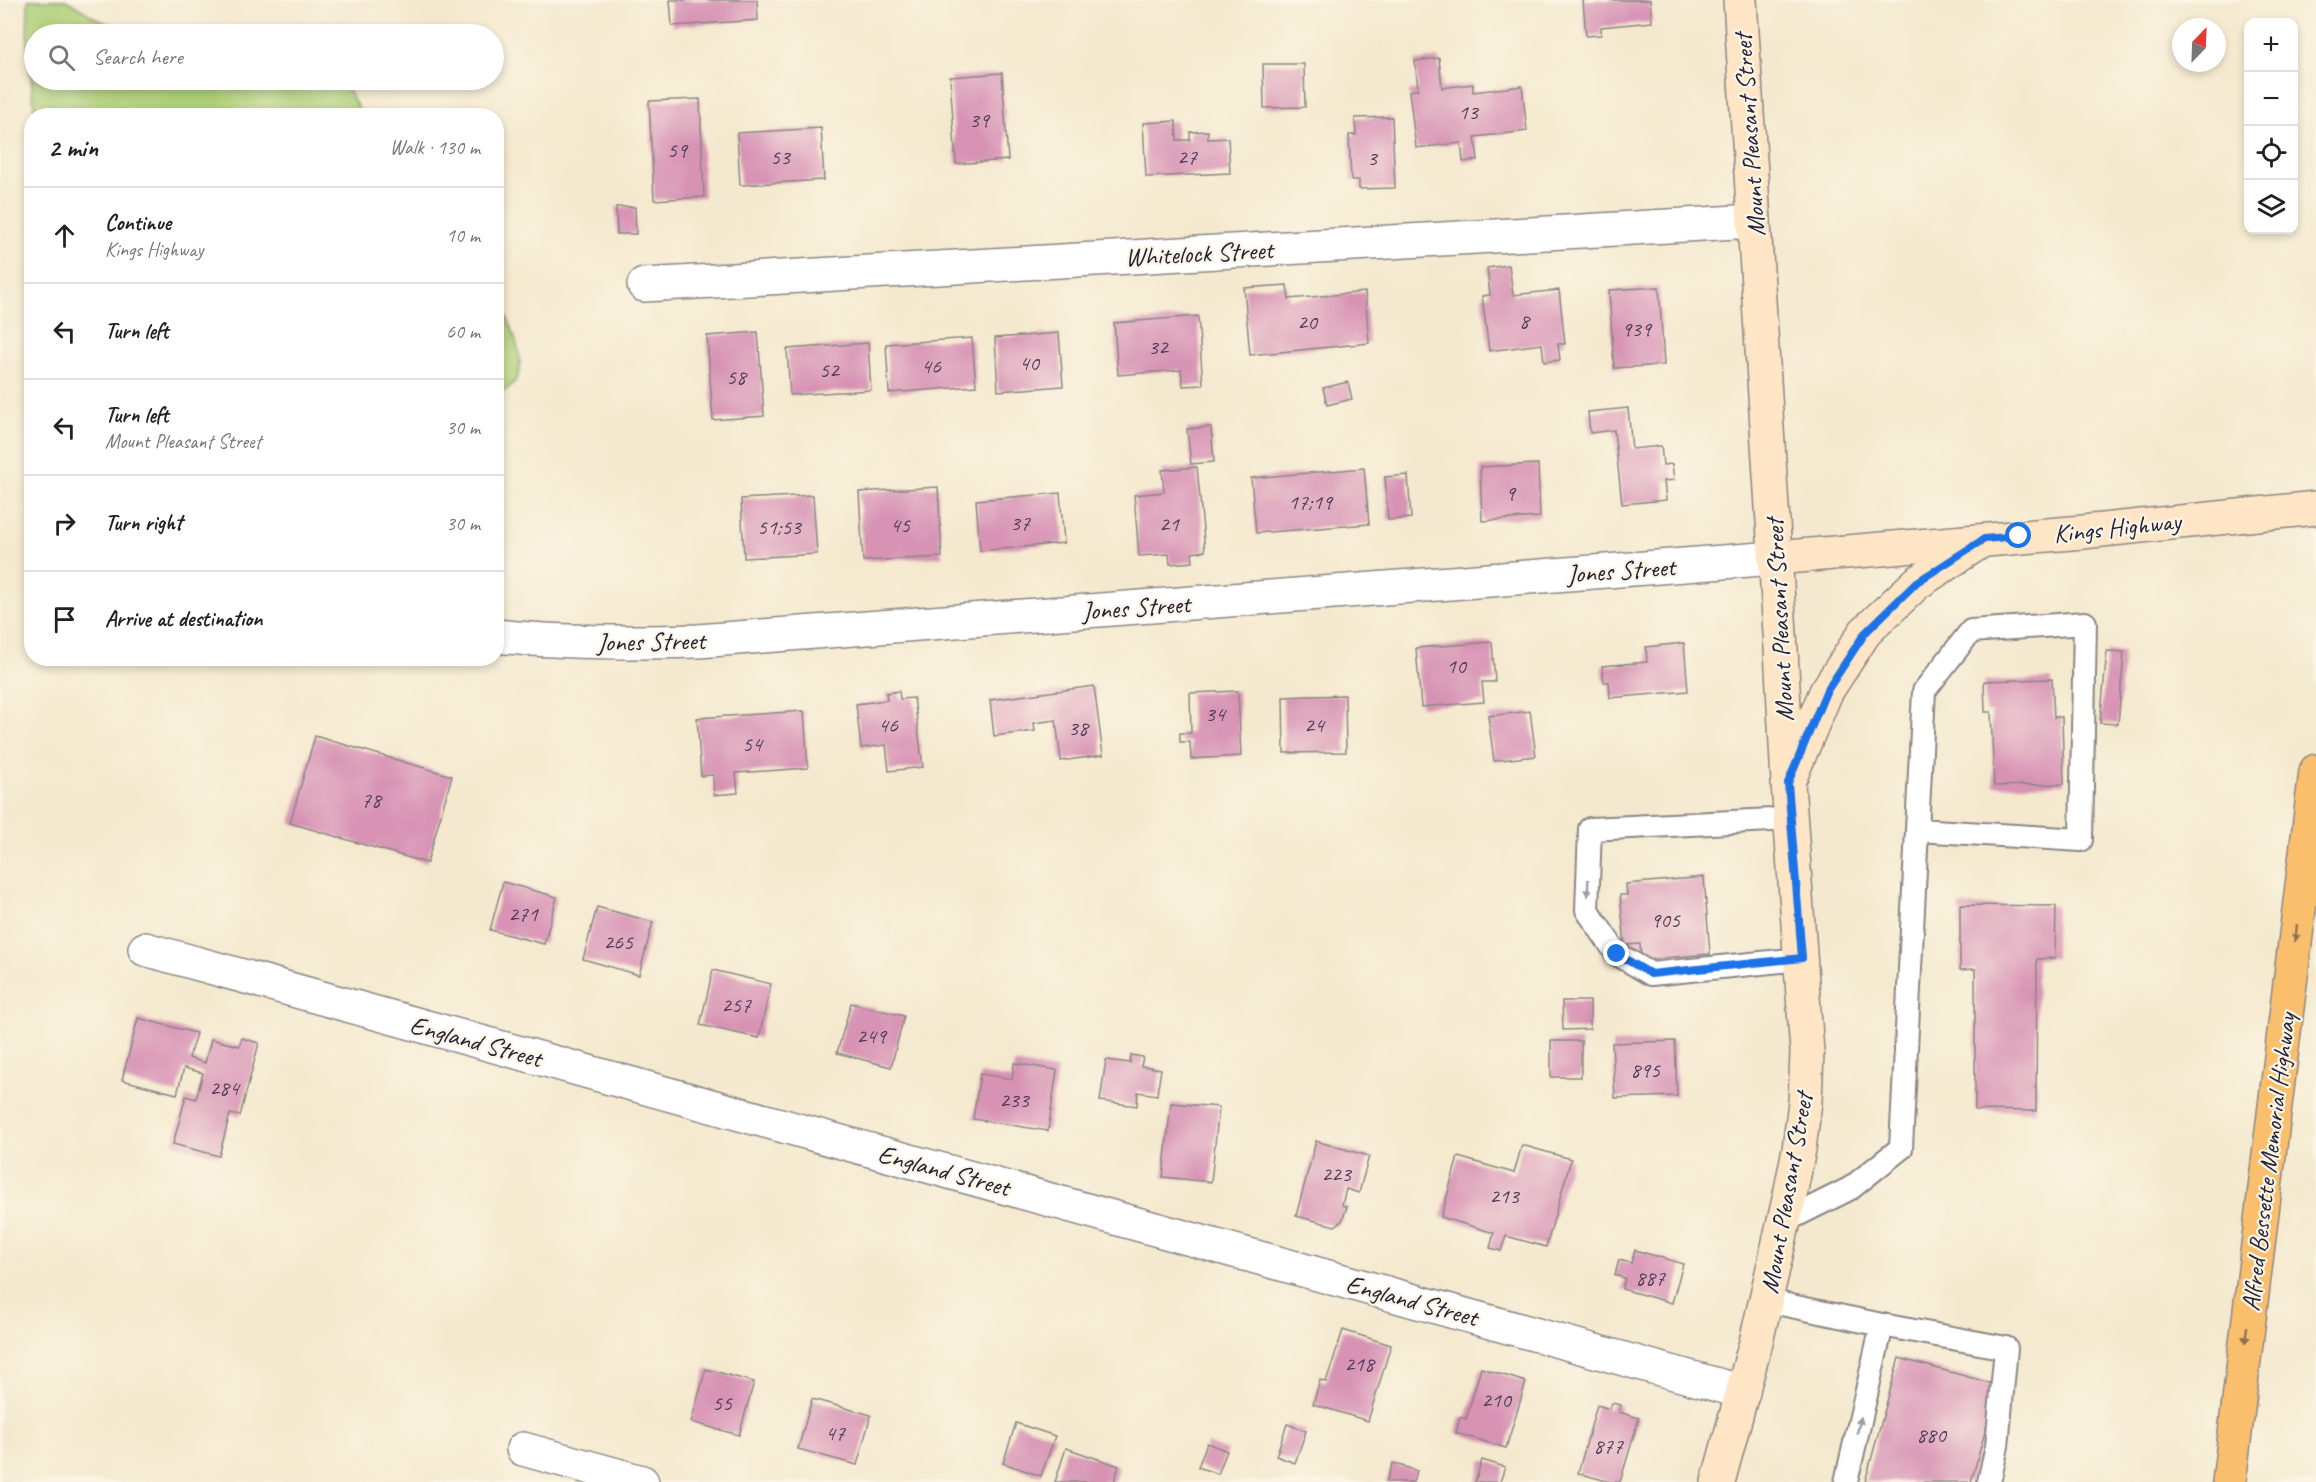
<!DOCTYPE html>
<meta charset="utf-8">
<style>
:root{--surface:#fff;--page:#f6f6f6;--text:#222;--muted:#767676;--line:#e0e0e0}
body{margin:0;font-family:Caveat,sans-serif;background:var(--page);color:var(--text)}
.controls{position:absolute;right:18px;top:18px;display:grid;overflow:hidden;border-radius:12px;box-shadow:0 3px 9px #0003}
.controls button{width:54px;height:54px;display:grid;place-items:center;padding:0;border:0;border-bottom:2px solid var(--line);background:var(--surface);color:var(--text);font:30px sans-serif}
.compass{position:absolute;left:2172px;top:18px;width:54px;height:54px;border-radius:50%;background:var(--surface);box-shadow:0 3px 9px #0003;rotate:23deg}
.stop{position:absolute;width:18px;height:18px;margin:-14px;border:4px solid #1a73e8;border-radius:50%;background:#fff}
.stop.end{background:#1a73e8;border-color:#fff;box-shadow:0 2px 6px #0008}
.list{margin:0;padding:0;list-style:none}
h2{display:flex;justify-content:space-between;align-items:center;height:78px;margin:0;padding:0 24px;font-size:26px}
h2 small{font-size:20px;font-weight:400;color:var(--muted)}
.list li{display:grid;grid-template-columns:39px 1fr auto;gap:18px;align-items:center;box-sizing:border-box;height:96px;padding:0 24px;border-top:2px solid var(--line)}
.list b{display:block;font-size:22px;white-space:nowrap}
.list p{margin:0;font-size:20px;white-space:nowrap;color:var(--muted)}
.list em{font-size:20px;font-style:normal;color:var(--muted)}
.icon{flex:none;width:33px;height:33px;fill:none;stroke:currentColor;stroke-width:2;stroke-linecap:round;stroke-linejoin:round}
.map{position:relative;flex:none;width:2316px;height:1482px;overflow:hidden}
.search{position:absolute;background:var(--surface);box-shadow:0 3px 9px #0003;left:24px;top:24px;width:480px;height:66px;display:flex;align-items:center;gap:15px;box-sizing:border-box;padding:0 21px;border-radius:33px;color:var(--muted);font-size:22px}
.panel{position:absolute;background:var(--surface);box-shadow:0 3px 9px #0003;left:24px;top:108px;width:480px;height:558px;border-radius:24px}
.map>svg:first-child{display:block}
</style>
<div class="map">
<svg width="2316" height="1482" viewBox="0 0 2316 1482">
<rect width="100%" height="100%" fill="#fcf5e5"/>
<filter id="ink" filterUnits="userSpaceOnUse"><feTurbulence type="fractalNoise" baseFrequency=".0167" numOctaves="2"/><feDisplacementMap in="SourceGraphic" scale="12" xChannelSelector="R" yChannelSelector="G"/><feConvolveMatrix kernelMatrix="1 2 1 2 8 2 1 2 1" color-interpolation-filters="sRGB"/></filter>
<filter id="wash" filterUnits="userSpaceOnUse"><feTurbulence type="fractalNoise" baseFrequency=".008" numOctaves="4" result="noise"/><feDisplacementMap in="SourceGraphic" scale="24" xChannelSelector="R" yChannelSelector="G"/><feGaussianBlur stdDeviation="1.35" result="paint"/><feColorMatrix in="noise" values="0 0 0 0 0 0 0 0 0 0 0 0 0 0 0 0 0 1.4 0 .05"/><feComposite in="paint" operator="in"/></filter>
<g filter="url(#wash)">
<rect width="100%" height="100%" fill="#f4e9ce"/>
<g fill="#aecf78" stroke="#68785a" stroke-width="1.5">
<path d="M28 0H66L97 19 132 34H34V80H342L362 115H35L27 43Z"/>
<path d="M267 28 296 30 308 34H252Z"/>
<path d="M496 300C509 316 529 363 515 381 511 387 502 392 497 397Z"/>
</g>
<g id="blocks">
<g fill="#d792b4">
<path d="M670 0H757L758 20 672 26Z"/>
<path d="M1583 0H1650L1652 22 1601 27V35L1586 36Z"/>
<path d="M1439 58 1442 88 1473 84V92L1522 86 1527 131 1475 137 1478 160 1463 162 1461 143 1416 148 1409 91 1418 89 1415 61Z"/>
<path d="M1263 64H1304L1305 107 1264 108Z"/>
<path d="M1002 73 1008 160 956 164 950 77Z"/>
<path d="M700 99 704 197 654 200 649 101Z"/>
<path d="M1392 117 1395 188 1359 189V180H1351L1349 135H1356L1355 118Z"/>
<path d="M1176 121 1177 140H1190V132L1208 131V139L1228 138 1230 173 1146 177 1143 123Z"/>
<path d="M821 128 824 180 740 185 737 133Z"/>
<path d="M616 207H635L636 234H617Z"/>
<path d="M1509 265 1513 295 1559 290 1565 344H1558L1560 360 1544 362 1542 344 1489 351 1482 296 1490 295 1487 268Z"/>
<path d="M1287 285 1289 299 1365 292 1369 343 1250 355 1244 288Z"/>
<path d="M1659 287 1664 365 1614 368 1609 290Z"/>
<path d="M1198 316 1203 385 1183 386 1181 370 1118 375 1114 323Z"/>
<path d="M758 332 764 416 713 420 707 336Z"/>
<path d="M1059 333 1063 386 998 391 995 338Z"/>
<path d="M972 338 976 386 889 393 886 344Z"/>
<path d="M868 343 871 390 790 395 787 349Z"/>
<path d="M1348 382 1352 399 1327 405 1323 388Z"/>
<path d="M1628 408 1632 449 1661 446 1663 465 1672 464 1674 480 1664 481 1666 500 1622 504 1614 430 1590 433 1588 412Z"/>
<path d="M1211 427 1214 462 1191 464 1187 429Z"/>
<path d="M1538 464 1540 517 1482 521 1480 467Z"/>
<path d="M1197 467 1205 551 1192 553 1193 562 1170 564 1169 554 1139 556 1134 495 1164 492 1162 470Z"/>
<path d="M1364 468 1369 524 1256 533 1251 478Z"/>
<path d="M1408 475 1411 518 1388 520 1385 477Z"/>
<path d="M938 487 942 557 863 561 859 492Z"/>
<path d="M1060 493 1064 543 980 551 976 500Z"/>
<path d="M813 495 817 554 744 558 741 499Z"/>
<path d="M1492 642 1495 682H1482L1484 702 1421 707 1416 648Z"/>
<path d="M1684 643 1688 691 1610 698 1609 682H1604L1602 666 1647 662 1646 647Z"/>
<path d="M2107 651 2124 652 2118 724 2100 723Z"/>
<path d="M2052 679 2054 717H2062L2064 784 1994 786 1991 712H1985L1984 681Z"/>
<path d="M1094 686 1103 755 1061 761 1056 720 1034 723 1035 731 994 736 990 700Z"/>
<path d="M899 691 900 699 914 698 923 767 889 771 886 745 861 748 856 704 887 700 886 693Z"/>
<path d="M1238 691 1241 756 1191 759 1190 742H1180V733H1191L1190 693Z"/>
<path d="M1345 695 1346 752 1284 753 1283 697Z"/>
<path d="M804 711 808 768 736 773 738 793 714 795 713 775 701 776 697 718Z"/>
<path d="M1530 711 1536 756 1494 761 1488 716Z"/>
<path d="M315 736 452 776 427 863 290 823Z"/>
<path d="M1704 877 1710 954 1641 960 1640 944 1625 945 1620 895H1627L1626 884Z"/>
<path d="M503 882 557 897 544 944 490 930Z"/>
<path d="M1960 905 2056 906 2055 958 2037 959 2036 1111 1975 1110V969L1960 970Z"/>
<path d="M597 907 653 922 639 975 583 959Z"/>
<path d="M713 970 771 984 759 1038 700 1025Z"/>
<path d="M1562 1001H1590V1029L1563 1030Z"/>
<path d="M851 1003 904 1016 891 1067 837 1053Z"/>
<path d="M138 1018 196 1033 189 1058 205 1063 211 1039 239 1046 242 1038 259 1043 240 1116 230 1114 219 1156 173 1144 186 1096 196 1099 203 1073 184 1068 177 1094 122 1080Z"/>
<rect x="1551" y="1041" width="30" height="36"/>
<path d="M1675 1041 1677 1096 1615 1098 1612 1043Z"/>
<path d="M1131 1055 1143 1057 1141 1066 1161 1069 1157 1095 1138 1092 1137 1106 1100 1101 1106 1060 1130 1063Z"/>
<path d="M1014 1063 1057 1070 1048 1131 973 1119 980 1074 1012 1079Z"/>
<path d="M1171 1103 1219 1107 1211 1182 1163 1177Z"/>
<path d="M1316 1141 1369 1156 1359 1193 1346 1189 1342 1205 1347 1207 1342 1221 1335 1226 1296 1216Z"/>
<path d="M1522 1145 1571 1159 1546 1247 1506 1236 1501 1251 1490 1248 1494 1233 1441 1217 1458 1157 1514 1173Z"/>
<path d="M1635 1250 1683 1264 1672 1303 1622 1289 1625 1278 1615 1275 1619 1260 1631 1263Z"/>
<path d="M1343 1330 1391 1345 1368 1421 1313 1404 1320 1380 1326 1382Z"/>
<path d="M1899 1358 1998 1385 1971 1482H1865Z"/>
<path d="M1481 1368 1526 1382 1506 1448 1456 1433 1460 1417 1466 1419Z"/>
<path d="M706 1369 754 1382 739 1435 691 1422Z"/>
<path d="M812 1399 871 1415 857 1465 798 1449Z"/>
<path d="M1612 1403 1621 1405 1619 1412 1639 1418 1620 1482H1610L1578 1473 1597 1405 1610 1409Z"/>
<path d="M1016 1423 1055 1436 1041 1476 1003 1463Z"/>
<path d="M1287 1424 1306 1431 1295 1463 1276 1456Z"/>
<path d="M1207 1443 1227 1451 1218 1474 1198 1467Z"/>
<path d="M1066 1448 1119 1466 1114 1482H1055Z"/>
<path d="M1482 1460 1505 1467 1500 1482H1475Z"/>
<path d="M1393 1463 1417 1471 1413 1482H1386Z"/>
</g>
</g>
</g>
<g filter="url(#ink)">
<use href="#blocks" fill-opacity="0" stroke="#8b8684" stroke-width="1.5"/>
<g fill="none" stroke-linecap="round" stroke-linejoin="round">
<g stroke="#8b8684" stroke-width="26">
<g id="lane">
<path d="M1792 819 1590 829 1587 910 1617 954 1651 974 1801 959"/>
<path d="M1785 1221 1851 1188 1901 1148 1924 691 1971 631 2085 623 2081 840 1917 830"/>
<path d="M1767 1301 1882 1325 1846 1482"/>
<path d="M1882 1325 2006 1348 1997 1446 1989 1482"/>
</g>
</g>
<g stroke="#8b8684" stroke-width="36">
<g id="street">
<path d="M644 285 1754 221"/>
<path d="M496 636C564 643 631 643 698 641L1775 558"/>
<path d="M145 949 1743 1392"/>
<path d="M523 1449 642 1482"/>
</g>
</g>
<g stroke="#8b8684" stroke-width="36">
<g id="secondary">
<path d="M1775 558 2083 532 2316 508"/>
<path d="M1791 775 1826 692 1865 632 1917 583 1980 542"/>
<path d="M1718 1482 1756 1342 1790 1195 1799 1149 1805 1102 1807 1052 1788 783 1781 649 1740 0"/>
</g>
</g>
<g stroke="#8b8684" stroke-width="36">
<path id="highway" d="M2229 1482 2316 771"/>
</g>
<use href="#lane" stroke="#fff" stroke-width="22"/>
<use href="#street" stroke="#fff" stroke-width="33"/>
<use href="#secondary" stroke="#fde5c5" stroke-width="33"/>
<use href="#highway" stroke="#f9bf6d" stroke-width="33"/>
</g>
<defs><path id="oneway-solid" d="M-6-.8H1V-3.2L6.5 0L1 3.2V.8H-6Z" transform="scale(1.5)"/></defs>
<g fill="#9c9ca7">
<use href="#oneway-solid" transform="translate(1588 888) rotate(92)"/>
<use href="#oneway-solid" transform="translate(1859 1425) rotate(-77)"/>
</g>
<g fill="#8e7054">
<use href="#oneway-solid" transform="translate(2296 933) rotate(97)"/>
<use href="#oneway-solid" transform="translate(2246 1335) rotate(97)"/>
</g>
</g>
<g fill="none" stroke-linecap="round" stroke-linejoin="round" filter="url(#ink)">
<path stroke="#1a73e8" stroke-width="8" d="M1617 954 1651 974 1802 958 1788 783 1826 692 1865 633 1917 582 1984 539 2019 536"/>
</g>
<g text-anchor="middle" stroke-width="4.5" stroke-linejoin="round" paint-order="stroke">
<g font-size="22" fill="#4f3e59">
<text x="1468" y="119">13</text>
<text x="979" y="127">39</text>
<text x="677" y="157">59</text>
<text x="780" y="164">53</text>
<text x="1187" y="164">27</text>
<text x="1372" y="165">3</text>
<text x="1524" y="328">8</text>
<text x="1307" y="329">20</text>
<text x="1636" y="336">939</text>
<text x="1158" y="354">32</text>
<text x="1029" y="370">40</text>
<text x="931" y="373">46</text>
<text x="829" y="377">52</text>
<text x="736" y="384">58</text>
<text x="1510" y="500">9</text>
<text x="1310" y="509">17;19</text>
<text x="1020" y="530">37</text>
<text x="1169" y="531">21</text>
<text x="900" y="532">45</text>
<text x="779" y="534">51;53</text>
<text x="1456" y="673">10</text>
<text x="1215" y="721">34</text>
<text x="888" y="732">46</text>
<text x="1314" y="732">24</text>
<text x="1078" y="735">38</text>
<text x="752" y="751">54</text>
<text x="371" y="807">78</text>
<text x="523" y="921">271</text>
<text x="1665" y="927">905</text>
<text x="618" y="949">265</text>
<text x="736" y="1012">257</text>
<text x="871" y="1043">249</text>
<text x="1645" y="1077">895</text>
<text x="224" y="1095">284</text>
<text x="1014" y="1107">233</text>
<text x="1336" y="1181">223</text>
<text x="1504" y="1203">213</text>
<text x="1650" y="1285">887</text>
<text x="1359" y="1371">218</text>
<text x="1496" y="1407">210</text>
<text x="722" y="1410">55</text>
<text x="835" y="1440">47</text>
<text x="1931" y="1442">880</text>
<text x="1608" y="1453">877</text>
</g>
<g font-size="26" fill="#22223b" stroke="#fcf5e5">
<text transform="translate(1749 135) rotate(-94)" y="9">Mount Pleasant Street</text>
<text transform="translate(1199 253) rotate(-3)" y="9">Whitelock Street</text>
<text transform="translate(2117 527) rotate(-6)" y="9">Kings Highway</text>
<text transform="translate(1621 570) rotate(-4)" y="9">Jones Street</text>
<text transform="translate(1136 607) rotate(-4)" y="9">Jones Street</text>
<text transform="translate(1779 620) rotate(-93)" y="9">Mount Pleasant Street</text>
<text transform="translate(651 641) rotate(-1)" y="9">Jones Street</text>
<text transform="translate(476 1041) rotate(15)" y="9">England Street</text>
<text transform="translate(2268 1162) rotate(-83)" y="9">Alfred Bessette Memorial Highway</text>
<text transform="translate(944 1170) rotate(15)" y="9">England Street</text>
<text transform="translate(1786 1193) rotate(-80)" y="9">Mount Pleasant Street</text>
<text transform="translate(1412 1300) rotate(15)" y="9">England Street</text>
</g>
</g>
</svg>
<div class="controls">
<button>+</button>
<button>−</button>
<button><svg class="icon" aria-label="locate" viewBox="0 0 24 24"><circle cx="12" cy="12" r="6"/><path d="M12 2v4M12 18v4M2 12h4M18 12h4"/></svg></button>
<button><svg class="icon" aria-label="layers" viewBox="0 0 24 24"><path d="M12 4l9 5-9 5-9-5zM3 14l9 5 9-5"/></svg></button>
</div>
<svg class="compass" viewBox="-18 -18 36 36"><path d="M0-13l5 13h-10z" fill="#e53935"/><path d="M0 13l5-13h-10z" fill="#767676"/></svg>
<div class="stop" style="left:2019px;top:536px"></div>
<div class="stop end" style="left:1617px;top:954px"></div>
<div class="search"><svg class="icon" aria-label="search" viewBox="0 0 24 24"><circle cx="10" cy="10" r="6"/><path d="M15 15l6 6"/></svg>Search here</div>
<section class="panel">
<h2>2 min<small>Walk · 130 m</small></h2>
<ul class="list">
<li><svg class="icon" aria-label="ahead" viewBox="0 0 24 24"><path d="M12 20V5M6 11l6-6 6 6"/></svg><div><b>Continue</b><p>Kings Highway</p></div><em>10 m</em></li>
<li><svg class="icon" aria-label="left" viewBox="0 0 24 24"><path d="M17 20v-9H6M10 6l-5 5 5 5"/></svg><div><b>Turn left</b></div><em>60 m</em></li>
<li><svg class="icon" aria-label="left" viewBox="0 0 24 24"><path d="M17 20v-9H6M10 6l-5 5 5 5"/></svg><div><b>Turn left</b><p>Mount Pleasant Street</p></div><em>30 m</em></li>
<li><svg class="icon" aria-label="right" viewBox="0 0 24 24"><path d="M7 20v-9h11M14 6l5 5-5 5"/></svg><div><b>Turn right</b></div><em>30 m</em></li>
<li><svg class="icon" aria-label="arrive" viewBox="0 0 24 24"><path d="M6 21V4h12l-3 4 3 4H6"/></svg><div><b>Arrive at destination</b></div></li>
</ul>
</section>
</div>
